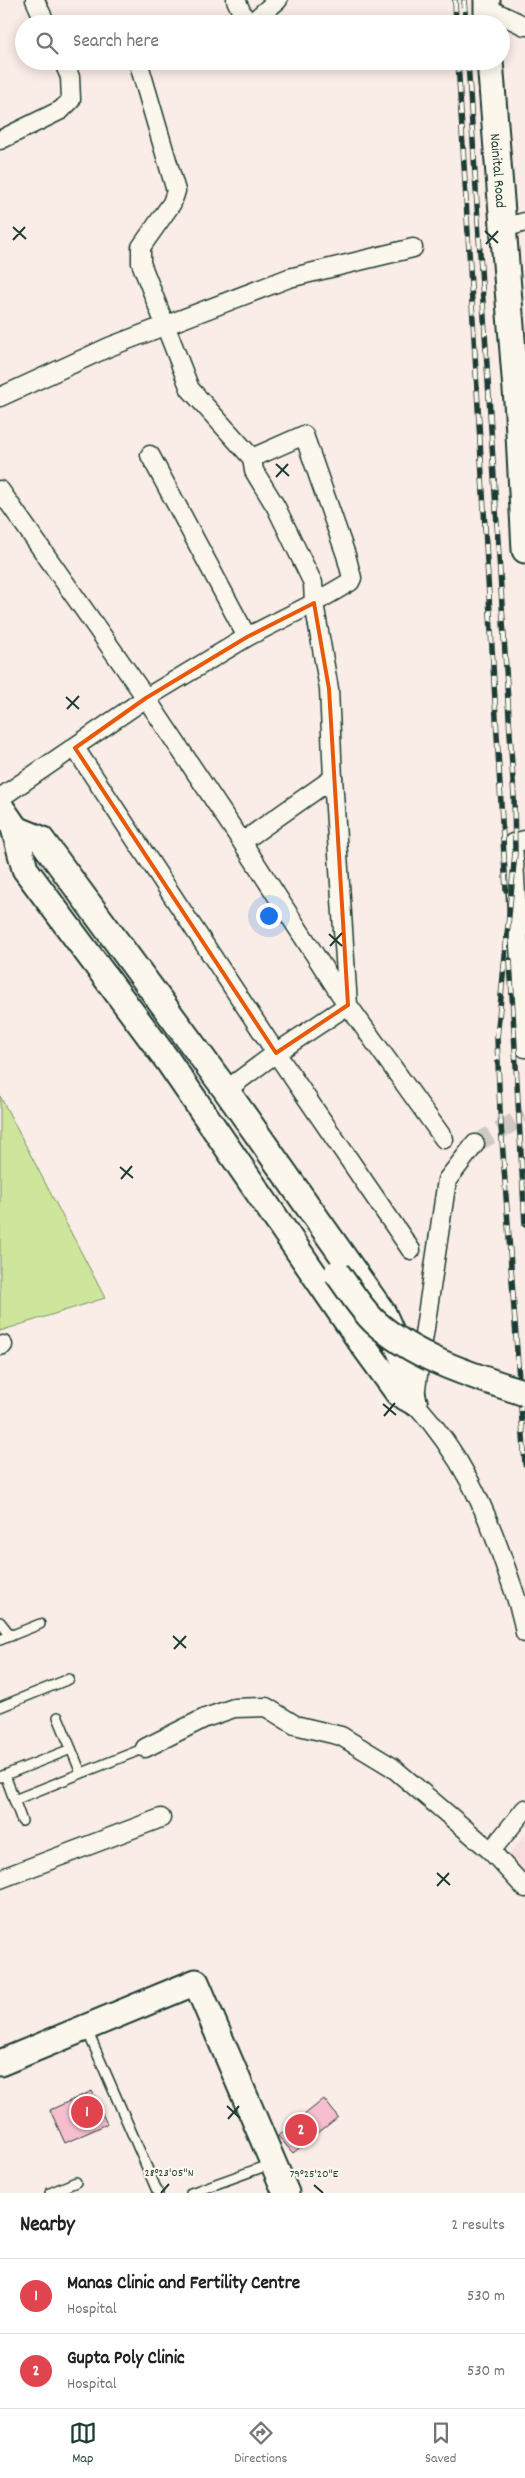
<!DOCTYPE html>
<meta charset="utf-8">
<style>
:root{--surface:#fff;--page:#f6f6f6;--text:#202124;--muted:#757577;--line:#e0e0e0;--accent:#1f3d34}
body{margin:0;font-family:Dekko,sans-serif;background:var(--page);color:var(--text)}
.you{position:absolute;left:268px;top:915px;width:18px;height:18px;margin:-12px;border:4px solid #fff;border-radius:50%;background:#1a73e8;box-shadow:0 0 0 8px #1a73e833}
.badge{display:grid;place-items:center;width:32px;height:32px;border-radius:50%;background:var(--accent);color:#fff;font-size:16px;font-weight:700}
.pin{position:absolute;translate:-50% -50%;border:2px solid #fff;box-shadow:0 1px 5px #0006}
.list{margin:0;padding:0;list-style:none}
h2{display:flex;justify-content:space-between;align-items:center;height:65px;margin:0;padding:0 20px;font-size:21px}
h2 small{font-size:16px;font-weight:400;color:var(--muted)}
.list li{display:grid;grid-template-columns:32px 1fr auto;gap:15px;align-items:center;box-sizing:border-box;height:75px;padding:0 20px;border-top:1px solid var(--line)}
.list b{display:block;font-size:19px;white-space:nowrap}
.list p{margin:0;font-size:16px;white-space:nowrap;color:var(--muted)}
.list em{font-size:16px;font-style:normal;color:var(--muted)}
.icon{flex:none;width:28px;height:28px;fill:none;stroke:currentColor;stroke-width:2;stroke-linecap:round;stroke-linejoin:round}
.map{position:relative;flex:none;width:525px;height:2193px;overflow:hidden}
.search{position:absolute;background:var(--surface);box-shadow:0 2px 12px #0003;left:15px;right:15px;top:15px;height:55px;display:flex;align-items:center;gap:12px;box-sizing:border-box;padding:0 18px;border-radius:28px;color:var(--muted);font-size:19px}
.sheet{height:215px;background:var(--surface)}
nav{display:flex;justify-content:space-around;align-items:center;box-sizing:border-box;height:70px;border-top:1px solid var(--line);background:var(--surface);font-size:14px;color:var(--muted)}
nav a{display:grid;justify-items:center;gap:2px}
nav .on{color:var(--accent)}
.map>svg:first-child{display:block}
</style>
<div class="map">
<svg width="525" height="2193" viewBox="0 0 525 2193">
<rect width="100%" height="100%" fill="#faece6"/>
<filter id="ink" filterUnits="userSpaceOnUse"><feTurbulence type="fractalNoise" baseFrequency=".02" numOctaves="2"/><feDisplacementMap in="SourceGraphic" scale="10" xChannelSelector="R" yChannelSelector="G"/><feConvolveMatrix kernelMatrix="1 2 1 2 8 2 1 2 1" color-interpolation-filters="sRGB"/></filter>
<g filter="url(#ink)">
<path fill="#f9dedf" d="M525 1834V1872L509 1855Z"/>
<path fill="#cee69b" stroke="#769268" d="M0 1096 105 1298 0 1331Z"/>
<g fill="#f7bed0" stroke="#1f3d34">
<path d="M92 2091 107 2124 65 2143 50 2110Z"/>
<path d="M324 2099 338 2117 293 2153 278 2136Z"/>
</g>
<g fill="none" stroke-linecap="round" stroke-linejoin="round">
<path stroke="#cec9c2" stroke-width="18" stroke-dasharray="18 9" stroke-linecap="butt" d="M475 1144 525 1116"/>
<g stroke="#1f3d34" stroke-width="12">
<g id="lane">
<path d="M0 1622 11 1636"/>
<path d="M0 1640 40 1624"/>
<path d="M0 1707 69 1679"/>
<path d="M58 1717 81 1773"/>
<path d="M5 1775 22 1821"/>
<path d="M0 1777 71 1749"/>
<path d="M14 1800 145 1748"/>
<path d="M87 2030 158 2193"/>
<path d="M50 2193 76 2182"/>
<path d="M191 2193 271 2164"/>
</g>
</g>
<g stroke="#1f3d34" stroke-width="21">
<g id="street">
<path d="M35 0 46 24"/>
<path d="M236 0 247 24"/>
<path d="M485 7 525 26"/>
<path d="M250 24 278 0"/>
<path d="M0 140 61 110 71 100 70 77 63 61"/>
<path d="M503 228 525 222"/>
<path d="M0 397 109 347 289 278 413 248"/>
<path d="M150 455 247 637"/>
<path d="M0 490 146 698 242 842 333 778 329 689 314 603 313 583 276 507 254 471 252 458 190 389 141 263V247L172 203 176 191 138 61"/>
<path d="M75 748 276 1053 411 1250"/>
<path d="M333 778 348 1005"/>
<path d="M0 798 146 698 247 637 314 603 350 582 352 578 346 555 304 435 252 458"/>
<path d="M525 840 513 843 525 1048"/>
<path d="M242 842 346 1003"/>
<path d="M226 1090 276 1053 348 1005 444 1139"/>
<path d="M475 1144 447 1180 414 1402C462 1456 484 1504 507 1571 514 1592 522 1612 525 1633"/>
<path d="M0 1346 3 1345"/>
<path d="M145 1748 205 1718 234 1708 266 1707 295 1725 341 1736 392 1767 491 1851 525 1888"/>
<path d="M491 1851 525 1809"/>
<path d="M0 1879 161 1818"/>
</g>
</g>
<g stroke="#1f3d34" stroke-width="29">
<g id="secondary">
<path d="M487 0V24"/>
<path id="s1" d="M490 61 518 415 525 550"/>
<path d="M0 806 24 841"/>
<path d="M14 828 41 839 226 1090 383 1313 406 1365 414 1402"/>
<path d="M14 828 25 869 168 1061 358 1338 398 1393 414 1402"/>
<path d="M0 2063 196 1982 286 2193"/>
</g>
</g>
<use href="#lane" stroke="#fbf7ec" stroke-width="9"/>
<use href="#street" stroke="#fbf7ec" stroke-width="18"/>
<use href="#secondary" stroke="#fbf7ec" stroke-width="25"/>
<g stroke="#1f3d34" stroke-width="5.5">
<g id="rail">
<path d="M455 0 456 24"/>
<path d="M464 0 466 24"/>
<path d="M458 61 506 890"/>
<path d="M468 61 514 797 515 853 497 1038 500 1111 525 1464"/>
<path d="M510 960 525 1224"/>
</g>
</g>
<use href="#rail" stroke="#fbf7ec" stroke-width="4" stroke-dasharray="11" stroke-linecap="butt"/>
<g stroke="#1f3d34" stroke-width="29" stroke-linecap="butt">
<path id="secondary-bridge" d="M337 1273C349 1289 361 1309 375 1322 416 1359 474 1376 525 1393"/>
</g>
<use href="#secondary-bridge" stroke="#fbf7ec" stroke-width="25"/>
</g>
</g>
<path fill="none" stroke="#e8590c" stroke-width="4" stroke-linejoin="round" d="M314 603 329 689 348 1005 276 1053 75 748 146 698 247 637Z"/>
<path fill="none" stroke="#1f3d34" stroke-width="2" d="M13 227 26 239M485 231 498 243M13 240 25 227M486 244 498 231M276 464 289 476M276 477 288 464M66 697 79 709M67 709 79 696M329 934 342 946M330 946 342 933M120 1167 133 1178M121 1179 132 1166M383 1404 396 1415M384 1416 395 1403M173 1636 186 1648M174 1649 186 1636M437 1873 450 1885M437 1886 449 1873M227 2106 240 2118M228 2119 239 2106M314 2185 323 2193M161 2193 169 2184"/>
<g text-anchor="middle" stroke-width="4.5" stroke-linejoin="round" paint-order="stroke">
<g font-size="15" fill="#1f3d34" stroke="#fbf7ec">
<text dy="5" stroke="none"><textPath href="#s1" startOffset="110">Nainital Road</textPath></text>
</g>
</g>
<g font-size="12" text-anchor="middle" fill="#1f3d34" stroke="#fbf7ec" stroke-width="4.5" stroke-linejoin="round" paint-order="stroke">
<text x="169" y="2176">28°23'05"N</text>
<text x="314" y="2177">79°25'20"E</text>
</g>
</svg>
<div class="you"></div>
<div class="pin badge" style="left:87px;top:2112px;background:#e0444e">1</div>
<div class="pin badge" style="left:301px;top:2130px;background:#e0444e">2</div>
<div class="search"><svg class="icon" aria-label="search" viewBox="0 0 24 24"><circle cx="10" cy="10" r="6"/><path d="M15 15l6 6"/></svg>Search here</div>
</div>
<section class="sheet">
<h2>Nearby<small>2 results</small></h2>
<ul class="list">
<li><span class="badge" style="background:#e0444e">1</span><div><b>Manas Clinic and Fertility Centre</b><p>Hospital</p></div><em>530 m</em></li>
<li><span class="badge" style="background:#e0444e">2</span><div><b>Gupta Poly Clinic</b><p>Hospital</p></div><em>530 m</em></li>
</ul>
</section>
<nav>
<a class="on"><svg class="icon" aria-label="map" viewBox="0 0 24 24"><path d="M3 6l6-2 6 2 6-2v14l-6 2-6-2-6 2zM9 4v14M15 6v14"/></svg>Map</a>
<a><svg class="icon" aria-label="directions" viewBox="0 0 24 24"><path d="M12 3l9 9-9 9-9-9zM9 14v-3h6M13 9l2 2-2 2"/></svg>Directions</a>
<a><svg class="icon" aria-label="saved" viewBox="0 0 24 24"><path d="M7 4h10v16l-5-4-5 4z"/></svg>Saved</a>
</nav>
